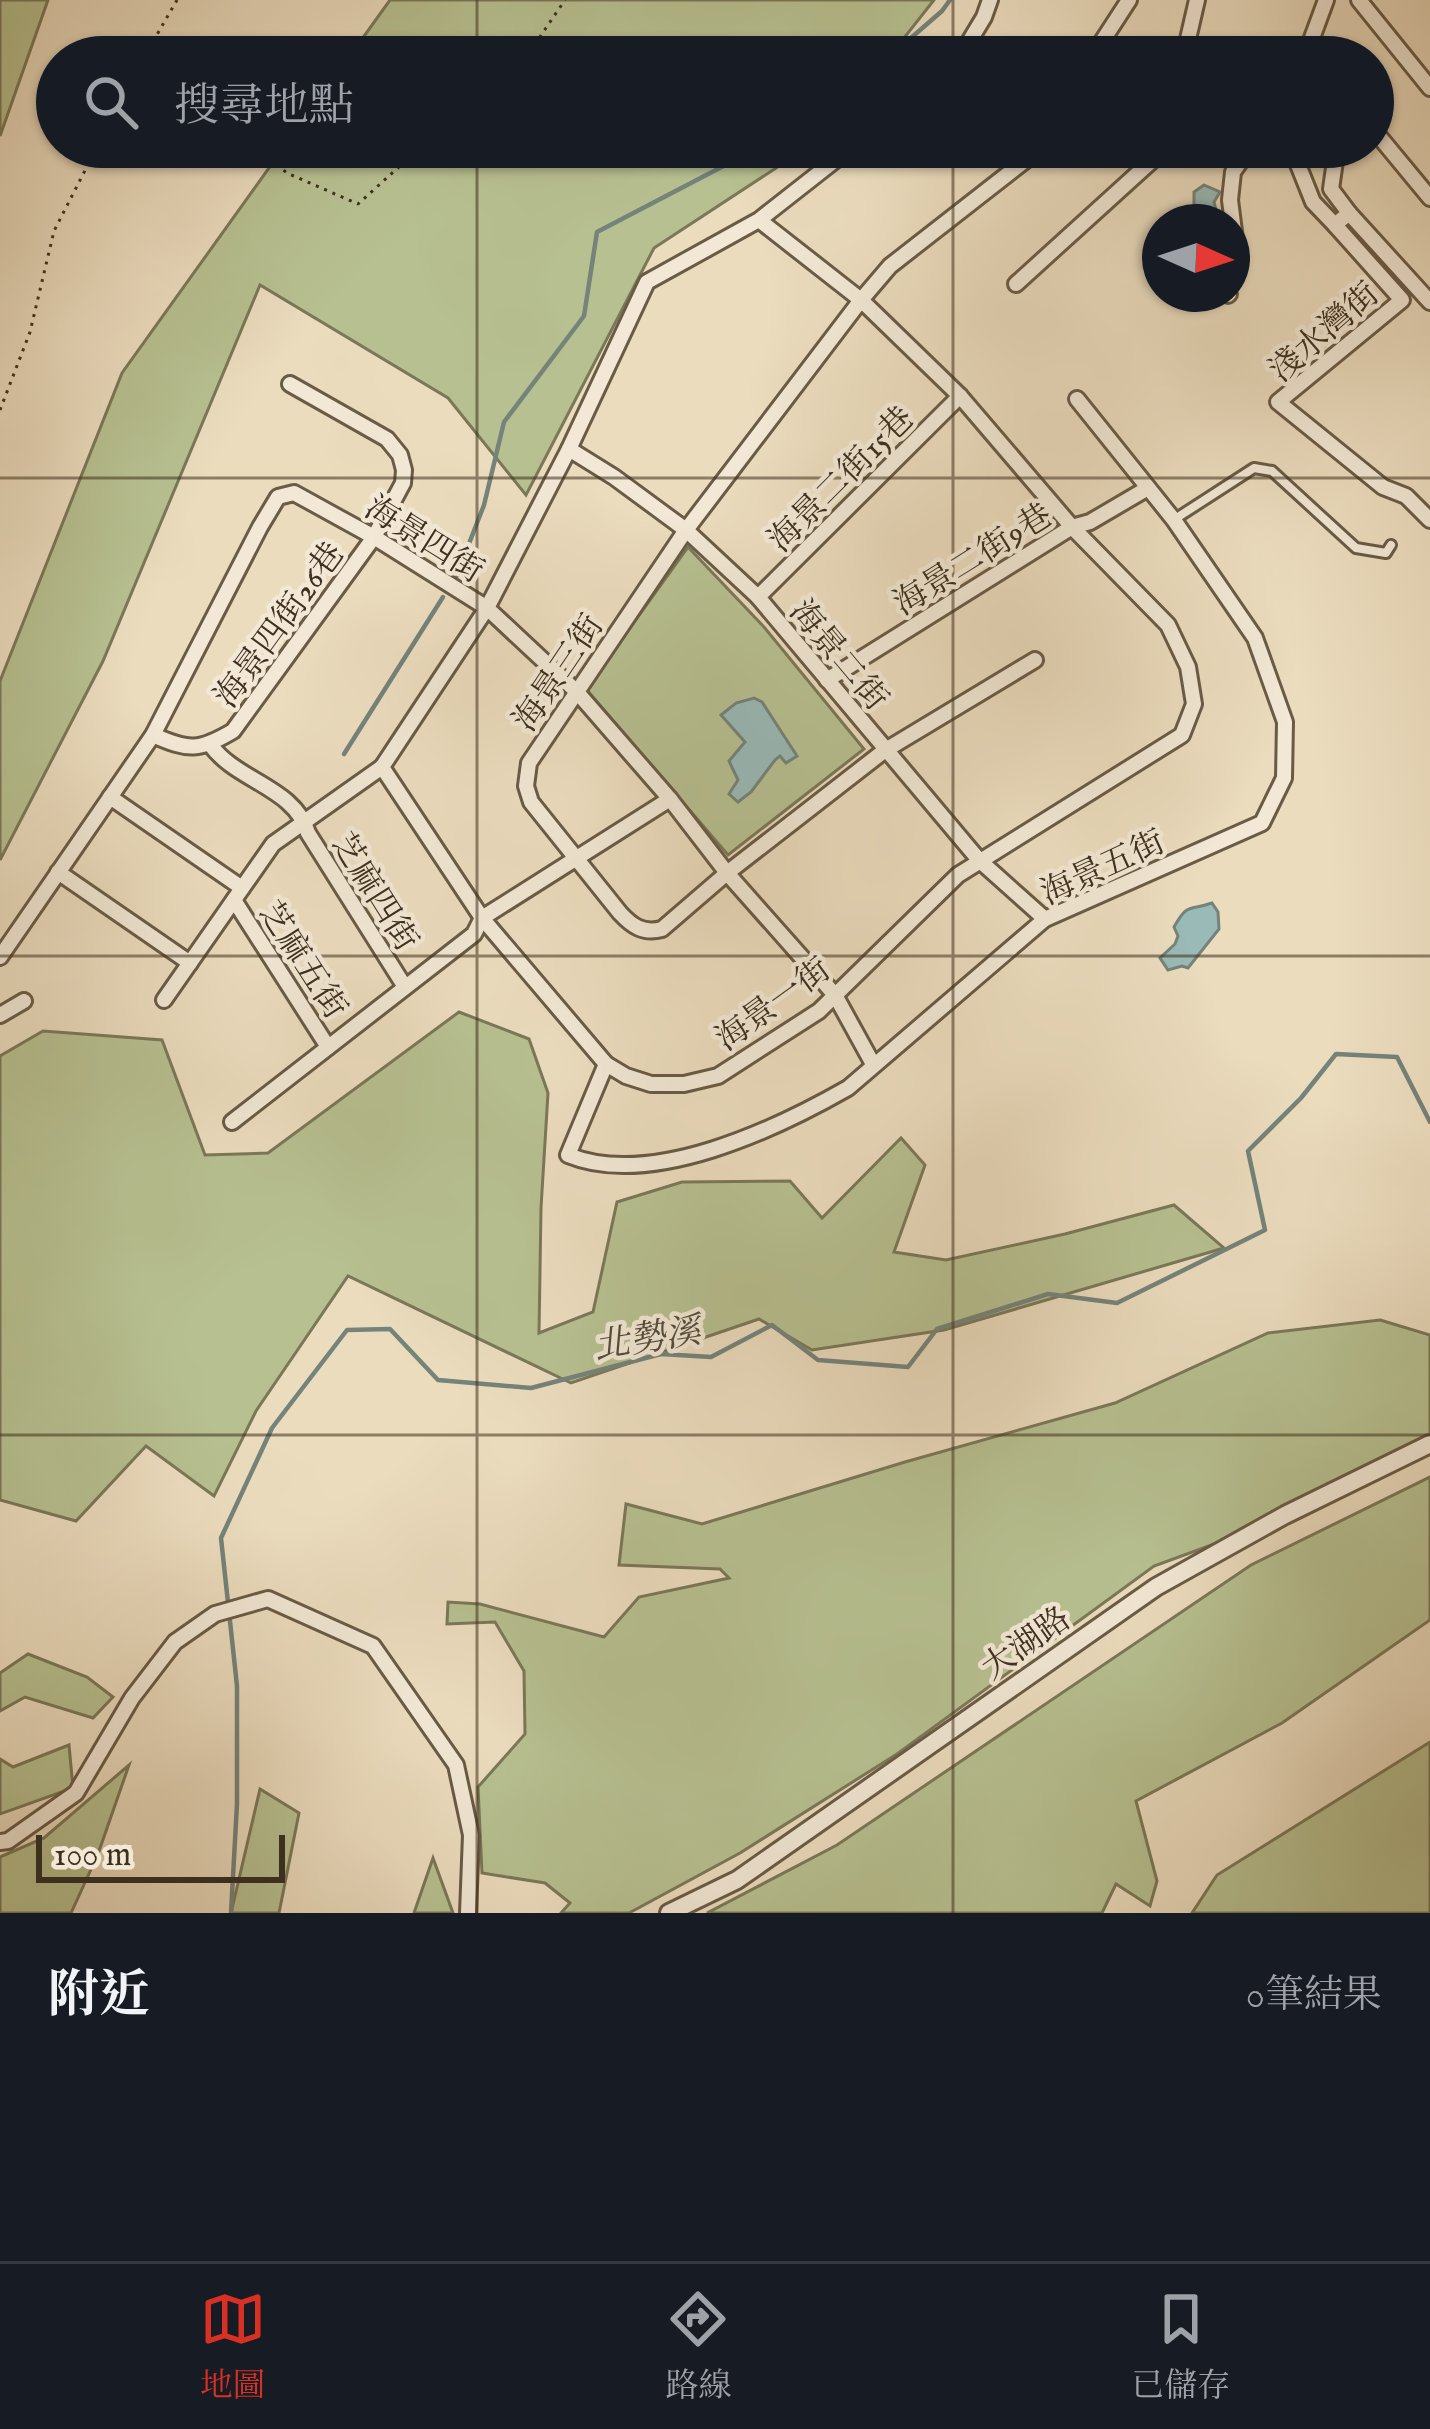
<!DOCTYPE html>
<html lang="zh-TW">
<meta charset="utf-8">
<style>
:root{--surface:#171b24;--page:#20242c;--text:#f1f3f6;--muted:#9ea1a6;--line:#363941;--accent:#d93025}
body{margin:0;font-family:"IM FELL English","Noto Serif TC",serif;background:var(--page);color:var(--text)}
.compass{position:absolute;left:1142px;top:204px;width:108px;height:108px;border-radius:50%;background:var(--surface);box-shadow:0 3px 9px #0004;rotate:93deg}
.scale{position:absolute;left:36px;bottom:30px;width:249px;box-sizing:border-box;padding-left:12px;border:6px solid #3e301e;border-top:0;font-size:33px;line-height:42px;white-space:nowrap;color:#3e301e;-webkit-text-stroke:9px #f2e8d5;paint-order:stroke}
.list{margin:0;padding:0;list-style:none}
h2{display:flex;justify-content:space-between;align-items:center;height:156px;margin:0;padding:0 48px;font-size:51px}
h2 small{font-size:39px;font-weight:400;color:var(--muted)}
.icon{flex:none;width:66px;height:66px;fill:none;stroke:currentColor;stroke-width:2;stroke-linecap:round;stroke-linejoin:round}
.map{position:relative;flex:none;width:1430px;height:1913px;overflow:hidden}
.search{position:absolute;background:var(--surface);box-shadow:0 3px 9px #0004;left:36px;right:36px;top:36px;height:132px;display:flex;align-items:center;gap:30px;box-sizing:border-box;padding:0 42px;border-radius:66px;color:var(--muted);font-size:45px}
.sheet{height:348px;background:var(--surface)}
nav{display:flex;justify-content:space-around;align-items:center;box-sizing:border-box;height:168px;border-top:3px solid var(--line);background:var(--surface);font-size:33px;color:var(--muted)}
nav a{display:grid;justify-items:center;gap:6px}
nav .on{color:var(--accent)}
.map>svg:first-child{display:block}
</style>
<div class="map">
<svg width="1430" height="1913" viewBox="0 0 1430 1913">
<rect width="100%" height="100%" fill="#ebdcbe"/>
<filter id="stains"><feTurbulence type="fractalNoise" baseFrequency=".00167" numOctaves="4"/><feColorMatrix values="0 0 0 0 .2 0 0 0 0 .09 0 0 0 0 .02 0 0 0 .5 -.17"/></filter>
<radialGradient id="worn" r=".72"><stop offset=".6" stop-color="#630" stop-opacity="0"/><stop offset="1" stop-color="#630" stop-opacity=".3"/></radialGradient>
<g fill="#b7c091" stroke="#7a7858" stroke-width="3">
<path d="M0 0H48L0 136Z"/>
<path d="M390 0H934L889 57H349Z"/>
<path d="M284 147H808L654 248 526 495 448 398 260 285 103 661 0 860V681L122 373Z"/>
<path d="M688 547 764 627 864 749 728 855 586 689Z"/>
<path d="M459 1012 529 1039 548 1093 541 1208 539 1333 593 1312 617 1202 682 1182 790 1181 822 1218 901 1138 925 1165 894 1252 946 1260 1065 1234 1174 1205 1224 1248 944 1330 812 1350 759 1319 571 1383 348 1276 256 1411 214 1496 146 1446 76 1521 0 1500V1056L43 1031 162 1040 205 1155 268 1153Z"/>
<path d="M1380 1320 1430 1335V1438L1225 1540 1154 1566 897 1754 740 1853 629 1913H561L570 1903 545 1883 482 1873 478 1787 525 1734 524 1671 495 1622 447 1624 448 1602 480 1604 604 1637 639 1597 729 1578 720 1569 619 1565 626 1504 702 1524 905 1462 1115 1403 1268 1333Z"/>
<path d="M1430 1477V1620L1282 1723 1136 1801 1157 1881 1150 1906 1116 1884 1102 1913H707L837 1845 1251 1565Z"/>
<path d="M28 1654 87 1677 113 1697 93 1718 25 1697 0 1711V1673Z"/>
<path d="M1430 1742V1913H1192L1217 1875Z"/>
<path d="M69 1745 73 1788 0 1814V1759L13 1767Z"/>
<path d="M129 1765 98 1854 71 1913H0V1857L44 1838Z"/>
<path d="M260 1789 299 1813 279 1913H231Z"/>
<path d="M433 1858 453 1913H414Z"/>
</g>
<g fill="#99bab7" stroke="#75837a" stroke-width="3">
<path d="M1204 185 1220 192 1214 202 1219 222H1183L1194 211V192Z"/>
<path d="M754 698 762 702 797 756 786 763 780 756 775 760 751 792 738 802 729 794 738 780 729 761 745 742 721 715 736 703Z"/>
<path d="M1212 903 1218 912 1219 929 1188 968 1182 966 1168 970 1160 958 1175 944 1178 936 1174 927C1188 902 1189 911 1212 903Z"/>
</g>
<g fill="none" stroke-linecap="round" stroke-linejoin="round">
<g stroke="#75837a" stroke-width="4.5">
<path d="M889 57 942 11 950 0"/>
<path d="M456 577 484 505 504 422 584 316 597 232 760 147"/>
<path d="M344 754 443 597"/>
<path d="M231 1913 237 1804V1686L221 1538 272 1428 347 1330 390 1329 438 1380 531 1388 661 1354 711 1357 772 1325 818 1360 908 1367 937 1329 1048 1294 1117 1303 1265 1230 1248 1151 1301 1098 1336 1054 1397 1057 1430 1122"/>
</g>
<g stroke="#695b46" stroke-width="14">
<path id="service" d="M1175 519 1254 468 1272 471 1356 548 1386 553 1391 545"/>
</g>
<g stroke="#695b46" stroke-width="20">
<g id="minor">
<path d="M1359 0 1430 88"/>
<path d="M960 57 984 17 990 0"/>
<path d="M1092 57 1129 0"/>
<path d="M1178 57 1188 39 1197 0"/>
<path d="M1305 57 1326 0"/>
<path d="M1373 129 1430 198"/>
<path d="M1035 147 1027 159 890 266 861 300 686 530 529 763 526 786 531 802 620 913C632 926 643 934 662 929L727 873 884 751 1035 660"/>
<path d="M1199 147 1222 155 1249 149"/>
<path d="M1282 147 1293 152 1313 202 1335 225"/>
<path d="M1337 147 1331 189 1349 213 1335 225 1402 300 1278 402 1383 487 1406 496 1430 520"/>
<path d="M1349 213 1430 302"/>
<path d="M759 220 861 300 960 396 1072 527 1168 625 1188 667 1194 704 1182 735 958 875 819 1011 718 1076 684 1084H651L626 1076 606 1064 482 918 382 767 487 608 569 449 647 282 759 220 852 147"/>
<path d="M1232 277 1237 255 1230 200 1233 172 1249 149 1258 147"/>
<path d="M1016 284 1157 156 1179 147"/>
<path d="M1228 295 1229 294"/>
<path d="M569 449 614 477 686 530 758 597 979 860 1045 919"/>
<path d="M758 597 960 396"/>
<path d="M827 680 1072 527 1090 522 1148 488"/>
<path d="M153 735C189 751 199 751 233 731L374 537 403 483 404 470 400 455 387 439 290 384"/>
<path d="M210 744C235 781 295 787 308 833L405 987"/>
<path d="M110 797 242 888"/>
<path d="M58 872 190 963"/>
<path d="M234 900 328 1047"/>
<path d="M0 957 153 735 260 527 278 497 294 493 374 537 487 608 577 692 670 799 727 873 835 995 873 1064"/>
<path d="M164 1000 273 844 382 767"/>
<path d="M0 1015 24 1001"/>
<path d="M606 1064 568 1155C651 1189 776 1129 848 1088L1045 919 1262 823 1284 778 1285 722 1255 638 1174 520 1077 399"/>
<path d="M232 1122 474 934 482 918 670 799"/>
<path d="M0 1842 8 1841 76 1793 132 1698 175 1642 215 1614 268 1599 373 1646 456 1765 471 1835 468 1913"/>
</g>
</g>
<g stroke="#695b46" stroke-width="22">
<path id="tertiary" d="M669 1913 737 1880 1156 1587 1285 1515 1430 1444"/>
</g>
<g stroke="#3e301e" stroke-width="3" stroke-dasharray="3 6" stroke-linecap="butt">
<path d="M144 57 177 0"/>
<path d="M521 57 535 44 565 0"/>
<path d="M256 147 287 173 358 204 421 147"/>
<path d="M0 410 30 332 54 231 97 147"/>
</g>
<use href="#service" stroke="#f2e8d5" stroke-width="8"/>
<use href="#minor" stroke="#f2e8d5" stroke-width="14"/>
<use href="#tertiary" stroke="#f2e8d5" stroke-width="16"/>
</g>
<path fill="none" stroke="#3e301e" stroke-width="3" stroke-opacity="0.55" d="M477 0V57M953 0V57M477 147V1913M953 147V1913M0 478H1430M0 956H1430M0 1435H1430"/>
<g text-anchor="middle" stroke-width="9" stroke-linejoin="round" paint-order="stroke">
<g font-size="33" fill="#3e301e" stroke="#f2e8d5">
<text transform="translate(1323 331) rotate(-41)" y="12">淺水灣街</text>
<text transform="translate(840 478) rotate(-45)" y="12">海景二街15巷</text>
<text transform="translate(425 538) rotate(32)" y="12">海景四街</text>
<text transform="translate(972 558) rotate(-32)" y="12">海景二街9巷</text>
<text transform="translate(278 624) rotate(-54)" y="12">海景四街26巷</text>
<text transform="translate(840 654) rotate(50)" y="12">海景二街</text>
<text transform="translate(557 672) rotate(-56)" y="12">海景三街</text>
<text transform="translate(1102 866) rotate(-25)" y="12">海景五街</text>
<text transform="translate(376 891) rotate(58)" y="12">芝麻四街</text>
<text transform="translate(304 959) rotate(57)" y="12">芝麻五街</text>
<text transform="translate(772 1003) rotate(-36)" y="12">海景一街</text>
<text transform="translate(1025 1642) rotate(-35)" y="12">大湖路</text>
</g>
<g font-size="36" font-style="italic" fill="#504c3d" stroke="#f2e8d5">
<text transform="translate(647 1337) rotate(-9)" y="13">北勢溪</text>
</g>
</g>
<rect width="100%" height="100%" filter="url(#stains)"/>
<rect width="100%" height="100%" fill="url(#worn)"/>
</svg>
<svg class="compass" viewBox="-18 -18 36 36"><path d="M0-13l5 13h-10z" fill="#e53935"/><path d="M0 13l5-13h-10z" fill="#9ea1a6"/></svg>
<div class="scale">100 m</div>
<div class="search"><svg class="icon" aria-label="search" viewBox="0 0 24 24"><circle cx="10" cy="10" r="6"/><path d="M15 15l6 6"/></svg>搜尋地點</div>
</div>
<section class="sheet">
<h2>附近<small>0筆結果</small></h2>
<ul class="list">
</ul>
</section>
<nav>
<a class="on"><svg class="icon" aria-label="map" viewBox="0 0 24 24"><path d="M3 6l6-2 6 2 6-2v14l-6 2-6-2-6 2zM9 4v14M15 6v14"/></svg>地圖</a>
<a><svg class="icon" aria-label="directions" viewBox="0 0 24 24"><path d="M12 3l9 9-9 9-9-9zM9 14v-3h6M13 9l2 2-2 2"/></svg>路線</a>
<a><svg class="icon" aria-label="saved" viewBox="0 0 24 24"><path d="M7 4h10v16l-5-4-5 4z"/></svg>已儲存</a>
</nav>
